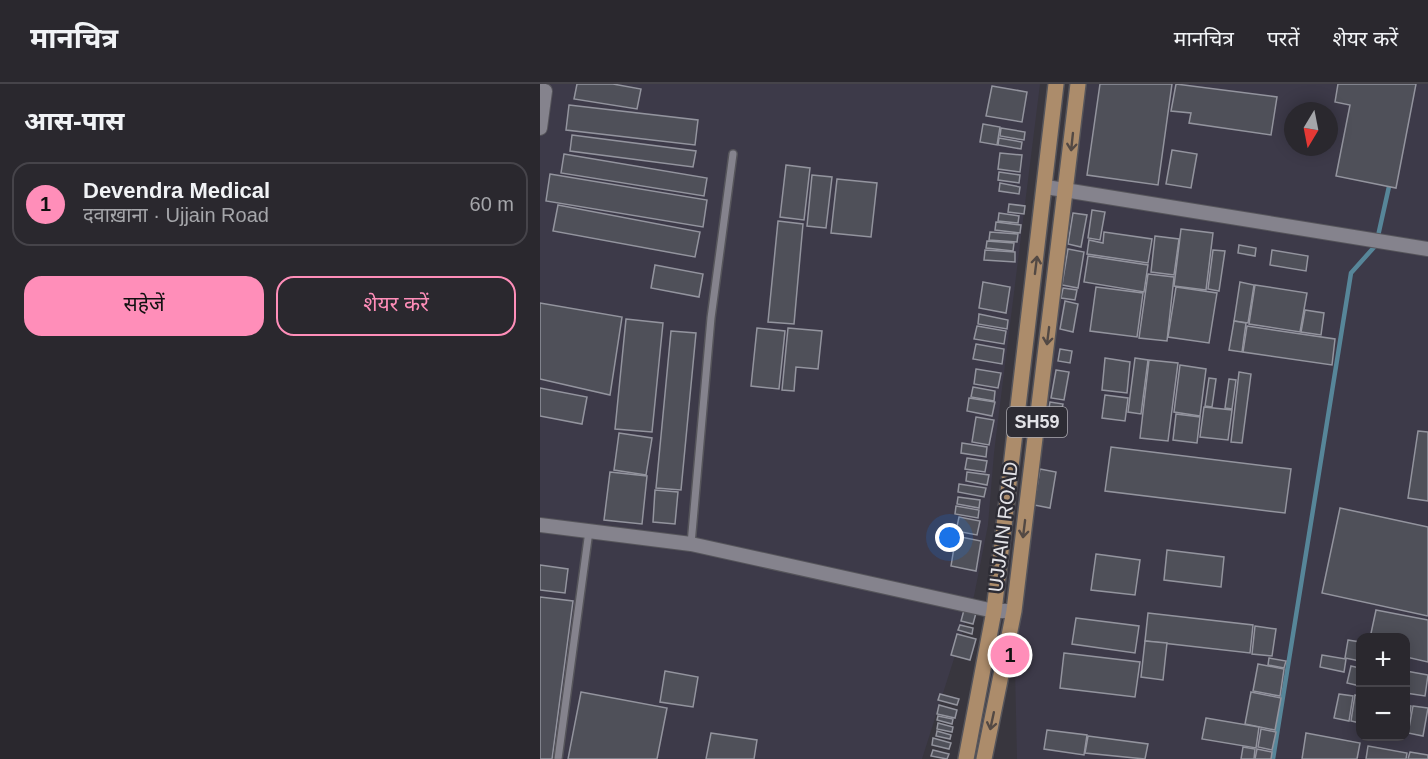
<!DOCTYPE html>
<html lang="hi">
<meta charset="utf-8">
<style>
:root{--surface:#2a282e;--page:#323036;--text:#f1f3f6;--muted:#a5a6aa;--line:#46444a;--accent:#ff8eb9}
body{margin:0;font-family:Arial,"Noto Sans Devanagari",sans-serif;background:var(--page);color:var(--text)}
.controls{position:absolute;right:18px;bottom:18px;display:grid;overflow:hidden;border-radius:12px;box-shadow:0 3px 15px #0003}
.controls button{width:54px;height:54px;display:grid;place-items:center;padding:0;border:0;border-bottom:2px solid var(--line);background:var(--surface);color:var(--text);font:30px sans-serif}
.compass{position:absolute;left:744px;top:18px;width:54px;height:54px;border-radius:50%;background:var(--surface);box-shadow:0 3px 15px #0003;rotate:190deg}
.you{position:absolute;left:410px;top:454px;width:21px;height:21px;margin:-15px;border:4px solid #fff;border-radius:50%;background:#1a73e8;box-shadow:0 0 0 9px #1a73e833}
.badge{display:grid;place-items:center;width:39px;height:39px;border-radius:50%;background:var(--accent);color:#111;font-size:20px;font-weight:700}
.pin{position:absolute;translate:-50% -50%;border:3px solid #fff;box-shadow:0 2px 6px #0006}
.list{margin:0;padding:0;list-style:none}
h2{display:flex;justify-content:space-between;align-items:center;height:78px;margin:0;padding:0 24px;font-size:26px}
h2 small{font-size:20px;font-weight:400;color:var(--muted)}
.list li{display:grid;grid-template-columns:39px 1fr auto;gap:18px;align-items:center;box-sizing:border-box;height:84px;margin:0 12px 12px;padding:0 12px;border:2px solid var(--line);border-radius:18px}
.list b{display:block;font-size:22px;white-space:nowrap}
.list p{margin:0;font-size:20px;white-space:nowrap;color:var(--muted)}
.list em{font-size:20px;font-style:normal;color:var(--muted)}
.actions{display:flex;gap:12px;padding:18px 24px}
.actions a{flex:1;padding:14px 0;border:2px solid var(--accent);border-radius:18px;text-align:center;font-size:21px;color:var(--accent)}
.actions .main{background:var(--accent);color:#111}
.map{position:relative;flex:none;width:888px;height:675px;overflow:hidden}
header{display:flex;align-items:center;gap:36px;box-sizing:border-box;height:84px;padding:0 30px;background:var(--surface);border-bottom:2px solid var(--line)}
header strong{font-size:28px}
nav{display:flex;gap:33px;margin-inline-start:auto;font-size:21px}
main{display:flex}
aside{flex:1;background:var(--surface)}
.map>svg:first-child{display:block}
</style>
<header>
<strong>मानचित्र</strong>
<nav><a>मानचित्र</a><a>परतें</a><a>शेयर करें</a></nav>
</header>
<main>
<aside>
<h2>आस-पास<small></small></h2>
<ul class="list">
<li><span class="badge">1</span><div><b>Devendra Medical</b><p>दवाख़ाना · Ujjain Road</p></div><em>60 m</em></li>
</ul>
<div class="actions"><a class="main">सहेजें</a><a>शेयर करें</a></div>
</aside>
<div class="map">
<svg width="888" height="675" viewBox="0 0 888 675">
<rect width="100%" height="100%" fill="#38363e"/>
<g fill="#3d3a49" fill-rule="evenodd">
<path d="M0 0H500L454 369 448 441 434 512 382 675H0Z"/>
<path d="M540 0H888V675H477L474 541ZM753 27H789V63H753ZM820 554H866V652H820Z"/>
</g>
<g fill="none" stroke-linecap="round" stroke-linejoin="round">
<path stroke="#578699" stroke-width="4.5" d="M733 675 811 189 836 161 850 98"/>
</g>
<g fill="#4f5059" stroke="#93949e" stroke-width="1.5">
<path d="M37 0H73L101 5 97 25 34 15Z"/>
<path d="M560 0H632L618 101 547 91Z"/>
<path d="M636 0 737 13 731 51 649 39 651 29 631 27Z"/>
<path d="M798 0H876L856 104 796 92 810 21 795 18Z"/>
<path d="M452 2 487 8 482 38 446 32Z"/>
<path d="M29 21 158 36 155 61 26 46Z"/>
<path d="M443 40 460 43 457 61 440 58Z"/>
<path d="M461 44 485 48 484 56 460 52Z"/>
<path d="M32 51 156 67 153 83 30 67Z"/>
<path d="M459 54 482 58 481 65 458 61Z"/>
<path d="M632 66 657 70 651 104 626 100Z"/>
<path d="M460 69 482 71 480 88 458 85Z"/>
<path d="M24 70 167 94 164 112 21 89Z"/>
<path d="M246 81 270 84 264 136 240 133Z"/>
<path d="M459 88 480 91 479 99 458 96Z"/>
<path d="M10 90 167 116 163 143 6 117Z"/>
<path d="M272 91 292 93 286 144 267 142Z"/>
<path d="M297 95 337 99 331 153 291 149Z"/>
<path d="M460 99 480 103 479 110 459 107Z"/>
<path d="M469 120 485 122 484 130 468 128Z"/>
<path d="M18 121 160 148 155 173 13 147Z"/>
<path d="M552 126 565 128 560 156 548 154Z"/>
<path d="M459 129 479 132 478 139 458 137Z"/>
<path d="M533 129 547 131 541 163 528 160Z"/>
<path d="M238 137 263 140 254 240 228 238Z"/>
<path d="M456 138 481 141 480 149 455 146Z"/>
<path d="M641 145 673 149 666 206 634 202Z"/>
<path d="M450 148 478 150 477 158 449 156Z"/>
<path d="M564 148 612 155 608 179 547 170 549 156 563 159Z"/>
<path d="M615 152 639 155 634 191 611 188Z"/>
<path d="M447 157 474 159 473 167 446 164Z"/>
<path d="M699 161 716 164 715 172 698 169Z"/>
<path d="M528 165 544 168 538 204 522 201Z"/>
<path d="M445 166 475 168V178L444 176Z"/>
<path d="M673 166 685 167 679 207 668 205Z"/>
<path d="M732 166 768 172 766 187 730 181Z"/>
<path d="M548 172 608 181 604 208 544 198Z"/>
<path d="M115 181 163 190 159 213 111 204Z"/>
<path d="M608 190 634 193 627 257 599 254Z"/>
<path d="M443 198 470 203 466 229 439 224Z"/>
<path d="M700 198 714 201 708 239 694 237Z"/>
<path d="M715 201 767 209 760 248 709 240Z"/>
<path d="M556 203 603 209 597 253 550 247Z"/>
<path d="M636 203 677 209 669 259 628 253Z"/>
<path d="M523 204 537 206 535 216 521 214Z"/>
<path d="M525 217 538 220 533 248 520 245Z"/>
<path d="M0 219 82 233 70 311 0 295Z"/>
<path d="M765 226 784 229 781 251 761 248Z"/>
<path d="M439 230 468 236 467 245 438 240Z"/>
<path d="M86 235 123 239 112 348 75 345Z"/>
<path d="M694 237 706 239 702 268 689 266Z"/>
<path d="M437 242 466 247 464 260 434 255Z"/>
<path d="M707 242 795 255 792 281 703 268Z"/>
<path d="M217 244 245 247 239 305 211 302Z"/>
<path d="M248 244 282 247 278 285 256 283 254 307 242 306Z"/>
<path d="M131 247 156 249 141 406 116 404Z"/>
<path d="M436 260 464 265 462 280 433 275Z"/>
<path d="M520 265 532 267 530 279 518 277Z"/>
<path d="M565 274 590 278 587 309 562 306Z"/>
<path d="M595 274 608 276 601 330 588 328Z"/>
<path d="M609 276 638 279 628 357 600 354Z"/>
<path d="M640 281 666 285 660 332 634 328Z"/>
<path d="M436 285 461 289 458 304 434 300Z"/>
<path d="M516 286 529 288 524 316 511 314Z"/>
<path d="M699 288 711 290 702 359 691 358Z"/>
<path d="M669 294 676 295 672 323 665 322Z"/>
<path d="M689 295 696 296 692 325 685 324Z"/>
<path d="M433 303 455 307 454 317 431 313Z"/>
<path d="M0 304 47 313 42 340 0 332Z"/>
<path d="M565 311 588 314 585 337 562 334Z"/>
<path d="M429 314 455 318 452 332 427 327Z"/>
<path d="M510 318 523 320 519 338 507 336Z"/>
<path d="M664 323 692 326 688 356 660 353Z"/>
<path d="M636 330 660 333 657 359 633 356Z"/>
<path d="M436 333 454 336 449 361 432 358Z"/>
<path d="M878 347 888 348V417L868 414Z"/>
<path d="M79 349 112 354 106 391 74 386Z"/>
<path d="M422 359 447 363 446 373 421 369Z"/>
<path d="M571 363 751 385 745 429 565 407Z"/>
<path d="M427 374 447 377 445 388 425 385Z"/>
<path d="M500 385 516 388 510 424 494 421Z"/>
<path d="M70 388 107 392 102 440 64 436Z"/>
<path d="M427 388 449 391 447 401 426 397Z"/>
<path d="M419 400 446 404 444 413 418 408Z"/>
<path d="M115 406 138 408 135 440 113 438Z"/>
<path d="M418 413 440 416 439 424 417 420Z"/>
<path d="M416 422 439 426 438 434 415 430Z"/>
<path d="M800 424 888 443V532L782 509Z"/>
<path d="M419 433 440 437 437 451 416 447Z"/>
<path d="M416 452 441 457 436 487 411 482Z"/>
<path d="M627 466 684 473 681 503 624 496Z"/>
<path d="M556 470 600 476 595 511 551 506Z"/>
<path d="M0 481 28 485 25 509 0 506Z"/>
<path d="M0 513 33 517 12 675H0Z"/>
<path d="M424 526 436 529 433 540 421 537Z"/>
<path d="M836 526 888 536V578L866 573V554H830Z"/>
<path d="M608 529 713 541 710 569 605 557Z"/>
<path d="M536 534 599 542 595 569 532 560Z"/>
<path d="M420 541 433 544 432 550 418 546Z"/>
<path d="M715 542 736 545 732 572 712 570Z"/>
<path d="M417 550 436 555 430 576 411 571Z"/>
<path d="M808 556 820 558V577L805 574Z"/>
<path d="M605 557 627 559 623 596 601 593Z"/>
<path d="M524 569 600 578 595 613 520 604Z"/>
<path d="M782 571 806 575 804 588 780 583Z"/>
<path d="M729 574 746 577 744 584 728 581Z"/>
<path d="M718 580 744 585 740 612 713 607Z"/>
<path d="M811 582 820 584V602L807 599Z"/>
<path d="M125 587 158 593 153 623 120 618Z"/>
<path d="M866 587 888 591 885 612 866 609Z"/>
<path d="M41 608 127 624 117 675H28Z"/>
<path d="M711 608 741 614 735 646 705 640Z"/>
<path d="M400 610 419 615 417 621 398 616Z"/>
<path d="M799 610 813 612 809 637 794 634Z"/>
<path d="M815 611 820 612V639L811 637Z"/>
<path d="M399 621 417 626 415 634 397 630Z"/>
<path d="M866 621 871 622 867 647H866Z"/>
<path d="M873 622 888 624 883 652 868 649Z"/>
<path d="M398 632 413 635 412 640 397 636Z"/>
<path d="M666 634 719 643 716 664 662 655Z"/>
<path d="M398 639 413 643 412 648 397 645Z"/>
<path d="M721 645 736 648 732 666 718 663Z"/>
<path d="M507 646 547 651 544 671 504 665Z"/>
<path d="M397 647 411 651 410 655 396 652Z"/>
<path d="M171 649 217 656 214 675H166Z"/>
<path d="M766 649 820 659 817 675H762Z"/>
<path d="M548 652 608 660 605 675 545 669Z"/>
<path d="M393 654 411 659 409 665 392 661Z"/>
<path d="M828 662 867 669 866 675H826Z"/>
<path d="M703 663 715 665 714 675H701Z"/>
<path d="M717 665 732 668 731 675H715Z"/>
<path d="M393 666 409 670 407 675 391 672Z"/>
<path d="M870 668 888 671V675H868Z"/>
</g>
<g fill="none" stroke-linecap="round" stroke-linejoin="round">
<g stroke="#56555b" stroke-width="10">
<g id="lane">
<path d="M151 460 171 234 193 70"/>
<path d="M18 675 49 447"/>
</g>
</g>
<g stroke="#56555b" stroke-width="16">
<g id="street">
<path d="M0 6 5 7 0 44"/>
<path d="M506 103 888 165"/>
<path d="M0 441 151 460 454 527H474"/>
</g>
</g>
<g stroke="#56555b" stroke-width="18">
<g id="primary">
<path d="M426 675 454 527 516 0"/>
<path d="M444 675 474 527 538 0"/>
</g>
</g>
<use href="#lane" stroke="#85838d" stroke-width="7"/>
<use href="#street" stroke="#85838d" stroke-width="14"/>
<use href="#primary" stroke="#ac8c6b" stroke-width="15"/>
</g>
<defs><path id="oneway-shaft" d="M-6 0H5M1.5-3L5.5 0L1.5 3" fill="none" stroke-width="1.6" stroke-linecap="round" stroke-linejoin="round" transform="scale(1.5)"/></defs>
<g stroke="#534944">
<use href="#oneway-shaft" transform="translate(532 58) rotate(96)"/>
<use href="#oneway-shaft" transform="translate(496 181) rotate(-83)"/>
<use href="#oneway-shaft" transform="translate(508 252) rotate(97)"/>
<use href="#oneway-shaft" transform="translate(484 445) rotate(97)"/>
<use href="#oneway-shaft" transform="translate(452 637) rotate(102)"/>
</g>
<g text-anchor="middle" stroke-width="5" stroke-linejoin="round" paint-order="stroke">
<rect fill="#2d2c34" stroke="#acabb1" stroke-width="1.5" x="467" y="323" width="60" height="30" rx="4.5"/>
<g font-size="18" font-weight="bold" fill="#e2e2e7">
<text x="497" y="344">SH59</text>
</g>
<g font-size="20" fill="#e2e2e7" stroke="#2d2c34">
<text transform="translate(463 443) rotate(-83)" y="7">UJJAIN ROAD</text>
</g>
</g>
</svg>
<div class="controls">
<button>+</button>
<button>−</button>
</div>
<svg class="compass" viewBox="-18 -18 36 36"><path d="M0-13l5 13h-10z" fill="#e53935"/><path d="M0 13l5-13h-10z" fill="#a5a6aa"/></svg>
<div class="you"></div>
<div class="pin badge" style="left:470px;top:571px">1</div>
</div>
</main>
